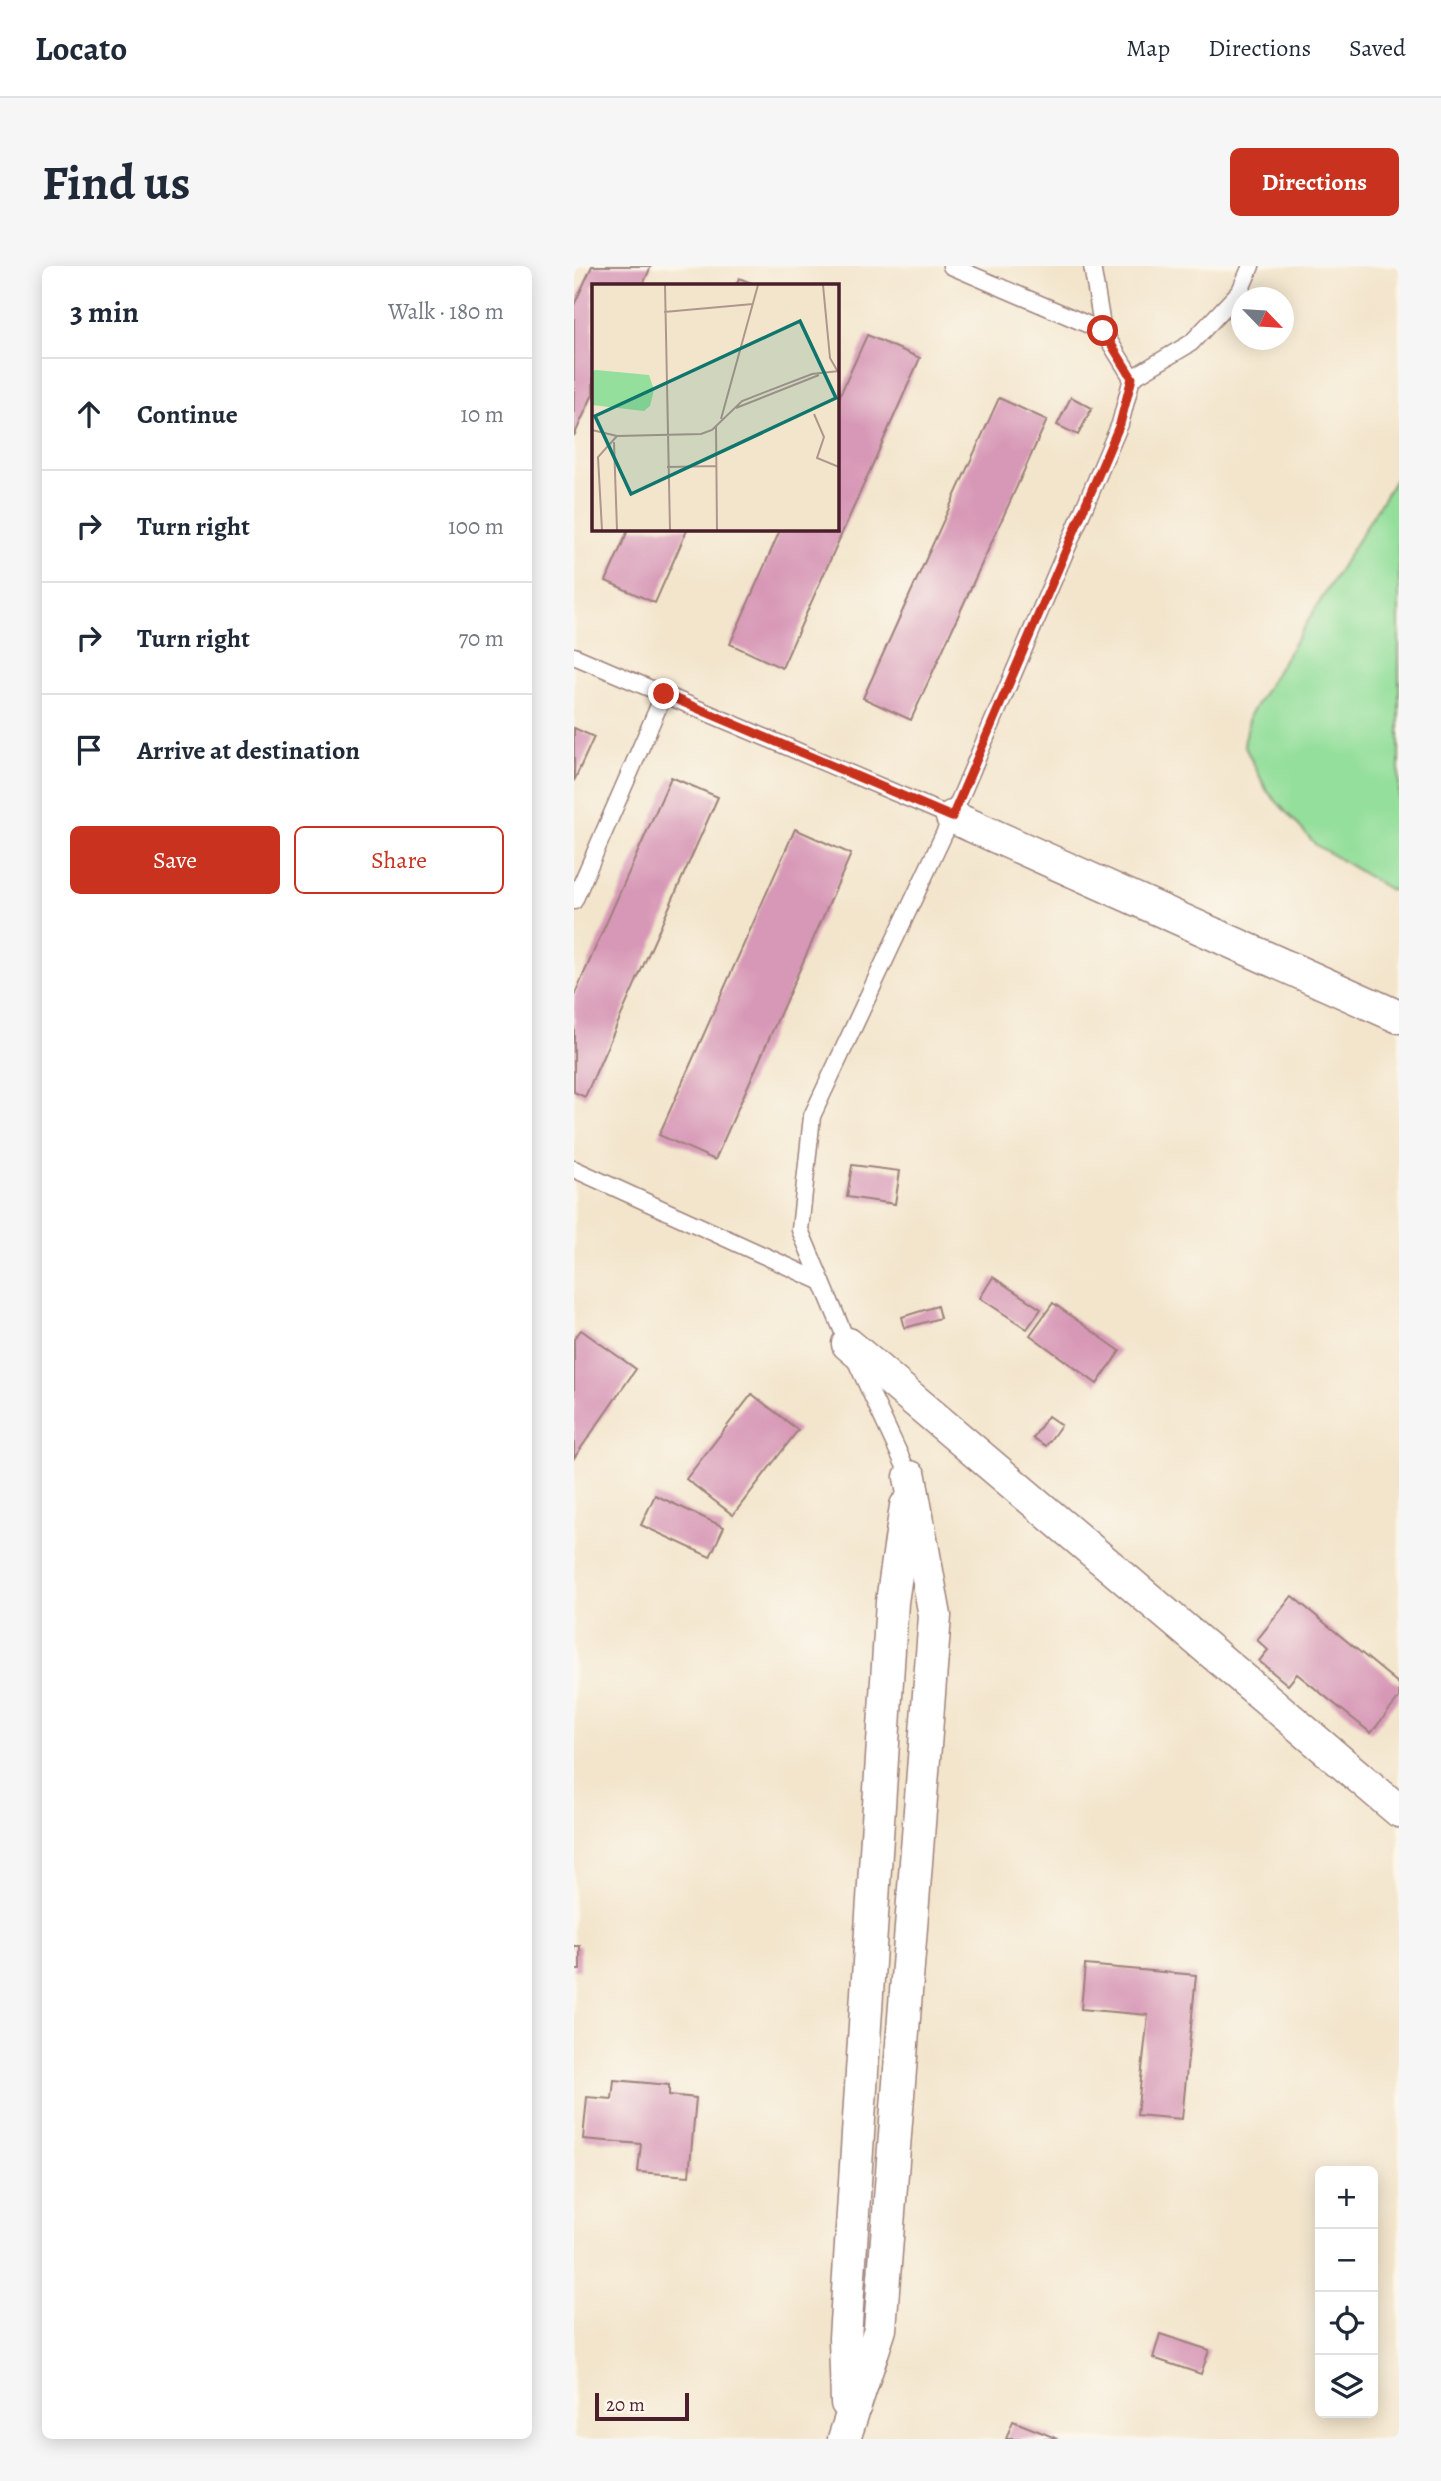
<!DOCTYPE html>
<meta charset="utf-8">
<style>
:root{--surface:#fff;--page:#f6f6f7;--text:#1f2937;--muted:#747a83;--line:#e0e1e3;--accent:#c8321e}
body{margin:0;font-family:Alegreya,serif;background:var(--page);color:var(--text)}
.controls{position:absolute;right:21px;bottom:21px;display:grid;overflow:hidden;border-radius:10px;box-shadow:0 4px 18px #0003}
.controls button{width:63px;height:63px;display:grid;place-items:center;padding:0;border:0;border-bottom:2px solid var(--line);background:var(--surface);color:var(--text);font:35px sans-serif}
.compass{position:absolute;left:657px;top:21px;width:63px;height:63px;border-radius:50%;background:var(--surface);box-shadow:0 4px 18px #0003;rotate:115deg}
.scale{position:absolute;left:21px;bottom:18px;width:94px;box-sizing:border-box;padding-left:7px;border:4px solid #4a1f2b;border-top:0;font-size:19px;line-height:24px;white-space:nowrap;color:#4a1f2b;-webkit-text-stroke:5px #fbf7ec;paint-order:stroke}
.stop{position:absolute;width:21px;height:21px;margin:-16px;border:5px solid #c8321e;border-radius:50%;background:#fff}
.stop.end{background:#c8321e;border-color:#fff;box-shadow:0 2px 7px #0008}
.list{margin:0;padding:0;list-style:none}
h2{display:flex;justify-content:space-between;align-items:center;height:91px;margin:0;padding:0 28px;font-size:30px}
h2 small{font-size:23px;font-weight:400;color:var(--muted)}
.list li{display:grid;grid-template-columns:46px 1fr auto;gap:21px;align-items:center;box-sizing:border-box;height:112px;padding:0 28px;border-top:2px solid var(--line)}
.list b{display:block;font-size:26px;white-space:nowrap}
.list em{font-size:23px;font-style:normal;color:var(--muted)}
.actions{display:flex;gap:14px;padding:21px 28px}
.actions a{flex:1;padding:16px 0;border:2px solid var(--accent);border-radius:10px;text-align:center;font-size:24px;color:var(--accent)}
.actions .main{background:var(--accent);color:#fff}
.icon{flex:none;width:38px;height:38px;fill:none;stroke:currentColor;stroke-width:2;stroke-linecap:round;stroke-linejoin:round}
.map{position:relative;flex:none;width:825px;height:2173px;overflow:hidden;border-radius:10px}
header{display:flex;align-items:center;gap:42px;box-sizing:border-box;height:98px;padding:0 35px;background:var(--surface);border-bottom:2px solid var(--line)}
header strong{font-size:33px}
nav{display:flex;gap:38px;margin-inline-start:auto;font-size:24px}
.intro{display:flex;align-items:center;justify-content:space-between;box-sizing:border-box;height:168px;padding:0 42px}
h1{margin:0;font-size:49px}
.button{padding:18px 32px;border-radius:10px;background:var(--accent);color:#fff;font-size:24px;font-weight:700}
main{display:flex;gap:42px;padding:0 42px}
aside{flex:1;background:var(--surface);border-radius:10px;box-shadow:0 4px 18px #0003}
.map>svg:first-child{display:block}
</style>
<header>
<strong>Locato</strong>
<nav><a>Map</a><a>Directions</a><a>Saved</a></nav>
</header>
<div class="intro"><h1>Find us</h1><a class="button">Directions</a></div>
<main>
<aside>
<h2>3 min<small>Walk · 180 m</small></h2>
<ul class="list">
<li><svg class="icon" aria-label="ahead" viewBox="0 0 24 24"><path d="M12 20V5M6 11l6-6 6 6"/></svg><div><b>Continue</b></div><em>10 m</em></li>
<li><svg class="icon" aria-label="right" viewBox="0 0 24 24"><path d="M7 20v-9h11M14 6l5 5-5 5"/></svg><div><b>Turn right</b></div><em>100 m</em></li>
<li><svg class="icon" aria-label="right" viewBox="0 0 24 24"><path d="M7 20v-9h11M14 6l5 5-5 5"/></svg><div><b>Turn right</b></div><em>70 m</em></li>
<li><svg class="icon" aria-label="arrive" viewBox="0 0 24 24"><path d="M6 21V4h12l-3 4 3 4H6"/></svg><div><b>Arrive at destination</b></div></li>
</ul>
<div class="actions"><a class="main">Save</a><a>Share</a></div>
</aside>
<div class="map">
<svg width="825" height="2173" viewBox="0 0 825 2173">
<rect width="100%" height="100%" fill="#fbf7ec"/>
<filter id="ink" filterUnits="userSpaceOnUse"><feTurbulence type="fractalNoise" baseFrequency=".0143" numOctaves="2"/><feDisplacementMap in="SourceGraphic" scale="14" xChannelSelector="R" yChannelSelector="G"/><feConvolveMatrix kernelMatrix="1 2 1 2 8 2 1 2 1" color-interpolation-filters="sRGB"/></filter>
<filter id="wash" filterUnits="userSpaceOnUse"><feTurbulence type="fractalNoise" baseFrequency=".00686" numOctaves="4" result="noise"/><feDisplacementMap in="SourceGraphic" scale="28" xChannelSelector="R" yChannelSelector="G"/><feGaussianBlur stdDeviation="1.57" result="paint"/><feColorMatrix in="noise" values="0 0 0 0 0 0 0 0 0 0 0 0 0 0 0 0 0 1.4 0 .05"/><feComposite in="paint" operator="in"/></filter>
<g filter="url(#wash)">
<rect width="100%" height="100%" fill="#f3e5cc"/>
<path fill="#94df9b" stroke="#6f7f63" stroke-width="2" d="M825 207V625L815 623 742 579 693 525 670 479 676 449Z"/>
<g id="blocks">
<g fill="#d797b6">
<path d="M18 0H77L69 19H19V128L0 170V39Z"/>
<path d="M165 12 182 19H162Z"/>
<path d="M293 69 346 92 208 402 156 378 207 262H262V138Z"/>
<path d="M497 131 518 142 504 169 483 159Z"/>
<path d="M425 132 473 154 337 454 289 432Z"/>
<path d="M55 262H114L81 337 32 315Z"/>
<path d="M0 462 20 471 0 515Z"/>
<path d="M97 511 144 531 11 831 0 826V730Z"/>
<path d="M221 563 277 588 141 894 85 869Z"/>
<path d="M278 899 326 905 321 938 273 931Z"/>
<path d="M419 1011 467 1043 453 1063 406 1032Z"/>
<path d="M479 1037 546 1085 523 1118 456 1069Z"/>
<path d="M363 1040 366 1052 331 1062 328 1051Z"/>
<path d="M7 1064 62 1103 0 1192V1073Z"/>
<path d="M178 1128 224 1164 159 1249 112 1213Z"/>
<path d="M474 1150 487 1159 472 1180 459 1172Z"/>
<path d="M81 1229 150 1261 136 1291 67 1259Z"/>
<path d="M718 1330 825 1418V1432L797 1467 723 1408 714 1419 685 1395 694 1384 683 1374Z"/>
<rect x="0" y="1680" width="6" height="24"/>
<path d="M511 1699 622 1709 608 1853 563 1849 574 1749 507 1743Z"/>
<path d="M40 1814 95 1819V1829L122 1832 115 1910 64 1906 67 1878 9 1873 13 1831 38 1833Z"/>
<path d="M586 2068 635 2084 627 2108 579 2092Z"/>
<path d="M439 2155 484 2173H432Z"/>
</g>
</g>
</g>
<g filter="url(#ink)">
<use href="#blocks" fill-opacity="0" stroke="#9e827c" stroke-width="2"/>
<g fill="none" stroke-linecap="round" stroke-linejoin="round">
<g stroke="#9e827c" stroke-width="19">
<g id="service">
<path d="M377 0 529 65"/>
<path d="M518 0 529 65 558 112"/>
<path d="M0 390 378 551"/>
<path d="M0 635 90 428"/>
<path d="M0 903 248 1016"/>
<path d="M336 1211 274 1078 226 964 238 850 378 551 546 158 558 112 617 77 666 25 677 0"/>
</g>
</g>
<g stroke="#9e827c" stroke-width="35">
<g id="minor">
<path d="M378 551 825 751"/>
<path d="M274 1078 825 1545"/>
<path d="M273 2137 271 2072 318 1336 332 1240"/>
<path d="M270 2173 306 2063 361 1350 336 1211"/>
</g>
</g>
<use href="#service" stroke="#fff" stroke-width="16"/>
<use href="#minor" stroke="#fff" stroke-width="32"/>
</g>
</g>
<g fill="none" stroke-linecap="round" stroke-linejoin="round" filter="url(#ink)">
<path stroke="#c8321e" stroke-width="9" d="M90 428 378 551 546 158 558 112 529 65"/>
</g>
<g transform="translate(18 18)">
<rect width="247" height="247" fill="#f3e5cc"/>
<path d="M4 86 57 91 62 106 58 122 52 127 0 121V87Z" fill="#94df9b"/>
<path fill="none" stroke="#af968c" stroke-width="2" d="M73 1 78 246M231 1 238 74 246 88M72 28 161 20M144 124 227 91M222 130 232 153 225 174 247 183M129 135 166 1M124 142 125 246M0 146 25 152 109 150 120 146 150 117 220 90 247 87M22 158 25 246M75 183 124 182M10 246 6 173 25 152"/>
<path fill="#0f766e" fill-opacity="0.15" stroke="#0f766e" stroke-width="3.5" d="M208 37 244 114 39 210 3 132Z"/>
<rect width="247" height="247" fill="none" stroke="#4a1f2b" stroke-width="3.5"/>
</g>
</svg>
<div class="controls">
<button>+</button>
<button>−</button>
<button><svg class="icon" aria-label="locate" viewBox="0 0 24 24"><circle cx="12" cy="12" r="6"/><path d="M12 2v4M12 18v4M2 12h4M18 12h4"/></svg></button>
<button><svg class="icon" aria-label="layers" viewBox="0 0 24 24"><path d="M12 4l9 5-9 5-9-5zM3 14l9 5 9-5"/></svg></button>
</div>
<svg class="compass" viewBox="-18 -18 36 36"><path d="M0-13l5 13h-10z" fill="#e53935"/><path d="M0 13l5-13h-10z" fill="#747a83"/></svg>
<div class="scale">20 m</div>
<div class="stop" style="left:529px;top:65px"></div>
<div class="stop end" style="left:90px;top:428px"></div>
</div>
</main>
